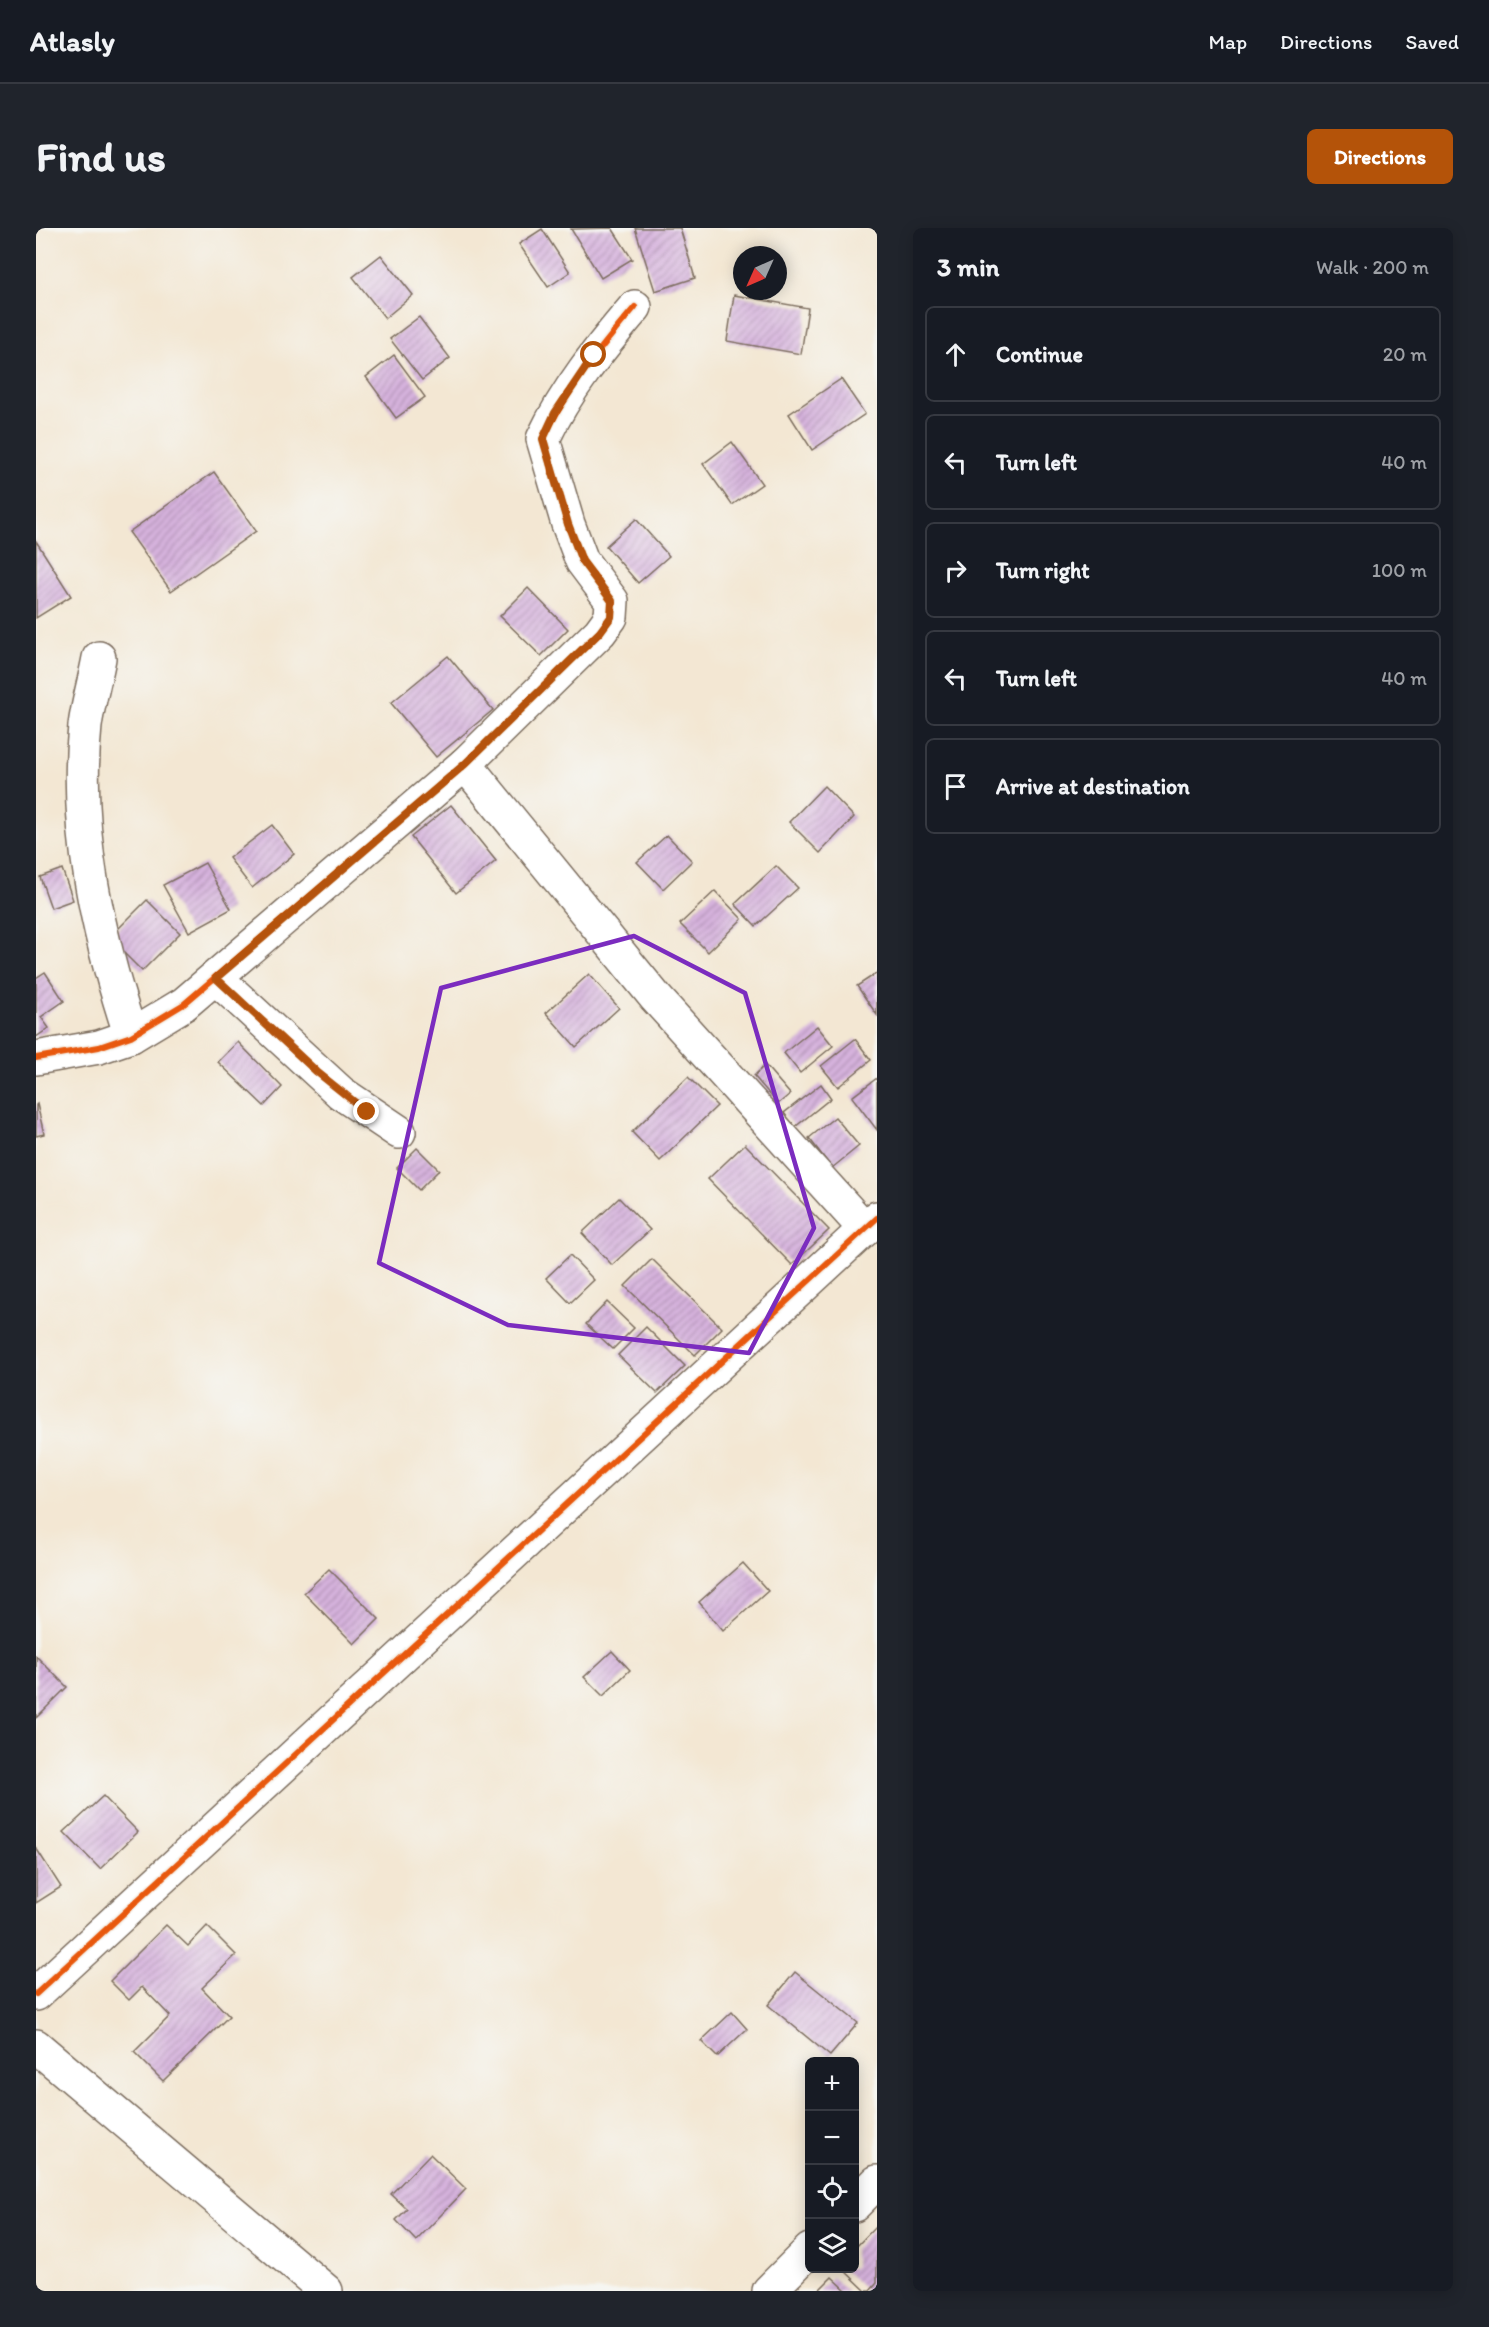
<!DOCTYPE html>
<meta charset="utf-8">
<style>
:root{--surface:#171b24;--page:#20242c;--text:#f1f3f6;--muted:#9ea1a6;--line:#363941;--accent:#b45309}
body{margin:0;font-family:Itim,sans-serif;background:var(--page);color:var(--text)}
.controls{position:absolute;right:18px;bottom:18px;display:grid;overflow:hidden;border-radius:9px;box-shadow:0 3px 15px #0003}
.controls button{width:54px;height:54px;display:grid;place-items:center;padding:0;border:0;border-bottom:2px solid var(--line);background:var(--surface);color:var(--text);font:30px sans-serif}
.compass{position:absolute;left:697px;top:18px;width:54px;height:54px;border-radius:50%;background:var(--surface);box-shadow:0 3px 15px #0003;rotate:225deg}
.stop{position:absolute;width:18px;height:18px;margin:-14px;border:4px solid #b45309;border-radius:50%;background:#fff}
.stop.end{background:#b45309;border-color:#fff;box-shadow:0 2px 6px #0008}
.list{margin:0;padding:0;list-style:none}
h2{display:flex;justify-content:space-between;align-items:center;height:78px;margin:0;padding:0 24px;font-size:26px}
h2 small{font-size:20px;font-weight:400;color:var(--muted)}
.list li{display:grid;grid-template-columns:39px 1fr auto;gap:18px;align-items:center;box-sizing:border-box;height:96px;margin:0 12px 12px;padding:0 12px;border:2px solid var(--line);border-radius:9px}
.list b{display:block;font-size:22px;white-space:nowrap}
.list em{font-size:20px;font-style:normal;color:var(--muted)}
.icon{flex:none;width:33px;height:33px;fill:none;stroke:currentColor;stroke-width:2;stroke-linecap:round;stroke-linejoin:round}
.map{position:relative;flex:none;width:841px;height:2063px;overflow:hidden;border-radius:9px}
header{display:flex;align-items:center;gap:36px;box-sizing:border-box;height:84px;padding:0 30px;background:var(--surface);border-bottom:2px solid var(--line)}
header strong{font-size:28px}
nav{display:flex;gap:33px;margin-inline-start:auto;font-size:21px}
.intro{display:flex;align-items:center;justify-content:space-between;box-sizing:border-box;height:144px;padding:0 36px}
h1{margin:0;font-size:42px}
.button{padding:15px 27px;border-radius:9px;background:var(--accent);color:#fff;font-size:21px;font-weight:700}
main{display:flex;gap:36px;padding:0 36px}
aside{flex:1;background:var(--surface);border-radius:9px;box-shadow:0 3px 15px #0003}
.map>svg:first-child{display:block}
</style>
<header>
<strong>Atlasly</strong>
<nav><a>Map</a><a>Directions</a><a>Saved</a></nav>
</header>
<div class="intro"><h1>Find us</h1><a class="button">Directions</a></div>
<main>
<div class="map">
<svg width="841" height="2063" viewBox="0 0 841 2063">
<defs>
<pattern id="building-hatch" width="6" height="6" patternUnits="userSpaceOnUse" patternTransform="scale(1.5)"><rect width="6" height="6" fill="#d6b2dd"/><path d="M-1 1l2-2M0 6l6-6M5 7l2-2" fill="none" stroke="#af91b3"/></pattern>
</defs>
<rect width="100%" height="100%" fill="#f6f6f2"/>
<filter id="ink" filterUnits="userSpaceOnUse"><feTurbulence type="fractalNoise" baseFrequency=".0167" numOctaves="2"/><feDisplacementMap in="SourceGraphic" scale="12" xChannelSelector="R" yChannelSelector="G"/><feConvolveMatrix kernelMatrix="1 2 1 2 8 2 1 2 1" color-interpolation-filters="sRGB"/></filter>
<filter id="wash" filterUnits="userSpaceOnUse"><feTurbulence type="fractalNoise" baseFrequency=".008" numOctaves="4" result="noise"/><feDisplacementMap in="SourceGraphic" scale="24" xChannelSelector="R" yChannelSelector="G"/><feGaussianBlur stdDeviation="1.35" result="paint"/><feColorMatrix in="noise" values="0 0 0 0 0 0 0 0 0 0 0 0 0 0 0 0 0 1.4 0 .05"/><feComposite in="paint" operator="in"/></filter>
<g filter="url(#wash)">
<rect width="100%" height="100%" fill="#f3e7d3"/>
<g id="blocks">
<g fill="url(#building-hatch)">
<path d="M576 0 596 31 565 50 535 1Z"/>
<path d="M599 0H644L659 50 619 63Z"/>
<path d="M506 1 534 44 512 59 483 16Z"/>
<path d="M345 27 377 67 349 90 317 49Z"/>
<path d="M698 67 772 80 765 126 691 113Z"/>
<path d="M383 89 414 130 386 152 354 111Z"/>
<path d="M358 127 389 169 360 190 330 149Z"/>
<path d="M805 151 829 186 776 222 753 186Z"/>
<path d="M696 214 726 256 696 277 667 236Z"/>
<path d="M178 244 220 303 135 363 93 304Z"/>
<path d="M600 291 633 328 602 355 570 318Z"/>
<path d="M0 313 35 368 0 390Z"/>
<path d="M492 360 532 401 505 428 464 388Z"/>
<path d="M412 428 457 482 400 529 355 475Z"/>
<path d="M788 558 818 589 784 625 753 594Z"/>
<path d="M415 577 460 633 420 665 375 609Z"/>
<path d="M236 597 258 626 216 660 193 630Z"/>
<path d="M631 607 656 633 627 661 601 634Z"/>
<path d="M169 635 195 681 153 704 127 657Z"/>
<path d="M740 638 762 660 720 698 699 676Z"/>
<path d="M26 641 37 672 15 680 4 649Z"/>
<path d="M679 663 706 691 672 724 644 696Z"/>
<path d="M111 672 144 705 106 743 73 710Z"/>
<path d="M9 744 28 773 5 789 13 800 0 809V750Z"/>
<path d="M841 745V787L821 758Z"/>
<path d="M553 746 583 780 540 819 510 785Z"/>
<path d="M781 798 797 818 764 845 748 825Z"/>
<path d="M819 811 835 832 802 859 785 838Z"/>
<path d="M202 814 246 859 228 878 182 834Z"/>
<path d="M729 837 754 866 742 876 718 848Z"/>
<path d="M652 849 681 878 624 933 596 904Z"/>
<path d="M841 850V902L816 869Z"/>
<path d="M785 856 795 870 759 899 748 885Z"/>
<path d="M1 876 8 906 0 908V877Z"/>
<path d="M799 889 823 918 796 940 773 910Z"/>
<path d="M709 916 793 1002 756 1037 672 951Z"/>
<path d="M381 920 403 942 383 962 361 940Z"/>
<path d="M583 970 614 1002 576 1037 546 1005Z"/>
<path d="M534 1027 558 1052 534 1075 510 1050Z"/>
<path d="M616 1031 686 1100 659 1127 589 1058Z"/>
<path d="M571 1074 598 1100 577 1121 550 1096Z"/>
<path d="M610 1099 649 1138 621 1165 582 1127Z"/>
<path d="M707 1335 732 1363 687 1403 663 1374Z"/>
<path d="M293 1341 343 1391 318 1416 268 1365Z"/>
<path d="M576 1423 594 1442 567 1468 548 1449Z"/>
<path d="M0 1428 31 1459 0 1490Z"/>
<path d="M67 1568 102 1604 64 1641 28 1604Z"/>
<path d="M0 1620 25 1659 0 1675Z"/>
<path d="M130 1697 152 1718 171 1698 200 1727 166 1760 193 1788 127 1853 98 1824 134 1788 106 1759 93 1772 74 1753Z"/>
<path d="M759 1744 822 1795 794 1828 732 1777Z"/>
<path d="M696 1784 711 1801 681 1829 665 1813Z"/>
<path d="M394 1926 430 1961 380 2013 360 1992 371 1981 355 1966Z"/>
<path d="M841 1997V2055L834 2063H830L806 2040H818V2021Z"/>
<path d="M796 2049 811 2063H782Z"/>
</g>
</g>
</g>
<g filter="url(#ink)">
<use href="#blocks" fill-opacity="0" stroke="#7b6c5d" stroke-width="1.5"/>
<g fill="none" stroke-linecap="round" stroke-linejoin="round">
<g stroke="#7b6c5d" stroke-width="36">
<g id="minor">
<path d="M63 430C59 452 52 475 49 498 38 602 62 709 95 808"/>
<path d="M429 536 620 770 829 1001"/>
<path d="M180 750 305 865 363 904"/>
<path d="M0 830 63 819 95 808 148 776 429 536 564 404 575 389 576 373 546 333 532 296 507 211C530 162 564 120 599 79"/>
<path d="M818 1977 841 1954"/>
<path d="M733 2063 774 2022"/>
</g>
</g>
<g stroke="#7b6c5d" stroke-width="36">
<g id="tertiary">
<path d="M0 1766 841 990"/>
<path d="M0 1818 290 2063"/>
</g>
</g>
<use href="#minor" stroke="#fff" stroke-width="33"/>
<use href="#tertiary" stroke="#fff" stroke-width="33"/>
<g stroke="#f6f6f2" stroke-width="10">
<g id="cycleway">
<path d="M0 830 63 819 95 808 148 776 429 536 564 404 575 389 576 373 546 333 532 296 507 211C530 162 564 120 599 79"/>
<path d="M0 1766 841 990"/>
</g>
</g>
<use href="#cycleway" stroke="#e8590c" stroke-width="6"/>
</g>
</g>
<g fill="none" stroke-linecap="round" stroke-linejoin="round" filter="url(#ink)">
<path stroke="#b45309" stroke-width="8" d="M331 884 281 844 180 750 429 536 564 404 575 389 576 373 546 333 532 296 507 211 519 185 558 127"/>
</g>
<path fill="none" stroke="#7b2cbf" stroke-width="4.5" stroke-linejoin="round" d="M598 708 709 765 778 1000 713 1125 472 1097 343 1035 405 760Z"/>
</svg>
<div class="controls">
<button>+</button>
<button>−</button>
<button><svg class="icon" aria-label="locate" viewBox="0 0 24 24"><circle cx="12" cy="12" r="6"/><path d="M12 2v4M12 18v4M2 12h4M18 12h4"/></svg></button>
<button><svg class="icon" aria-label="layers" viewBox="0 0 24 24"><path d="M12 4l9 5-9 5-9-5zM3 14l9 5 9-5"/></svg></button>
</div>
<svg class="compass" viewBox="-18 -18 36 36"><path d="M0-13l5 13h-10z" fill="#e53935"/><path d="M0 13l5-13h-10z" fill="#9ea1a6"/></svg>
<div class="stop" style="left:558px;top:127px"></div>
<div class="stop end" style="left:331px;top:884px"></div>
</div>
<aside>
<h2>3 min<small>Walk · 200 m</small></h2>
<ul class="list">
<li><svg class="icon" aria-label="ahead" viewBox="0 0 24 24"><path d="M12 20V5M6 11l6-6 6 6"/></svg><div><b>Continue</b></div><em>20 m</em></li>
<li><svg class="icon" aria-label="left" viewBox="0 0 24 24"><path d="M17 20v-9H6M10 6l-5 5 5 5"/></svg><div><b>Turn left</b></div><em>40 m</em></li>
<li><svg class="icon" aria-label="right" viewBox="0 0 24 24"><path d="M7 20v-9h11M14 6l5 5-5 5"/></svg><div><b>Turn right</b></div><em>100 m</em></li>
<li><svg class="icon" aria-label="left" viewBox="0 0 24 24"><path d="M17 20v-9H6M10 6l-5 5 5 5"/></svg><div><b>Turn left</b></div><em>40 m</em></li>
<li><svg class="icon" aria-label="arrive" viewBox="0 0 24 24"><path d="M6 21V4h12l-3 4 3 4H6"/></svg><div><b>Arrive at destination</b></div></li>
</ul>
</aside>
</main>
